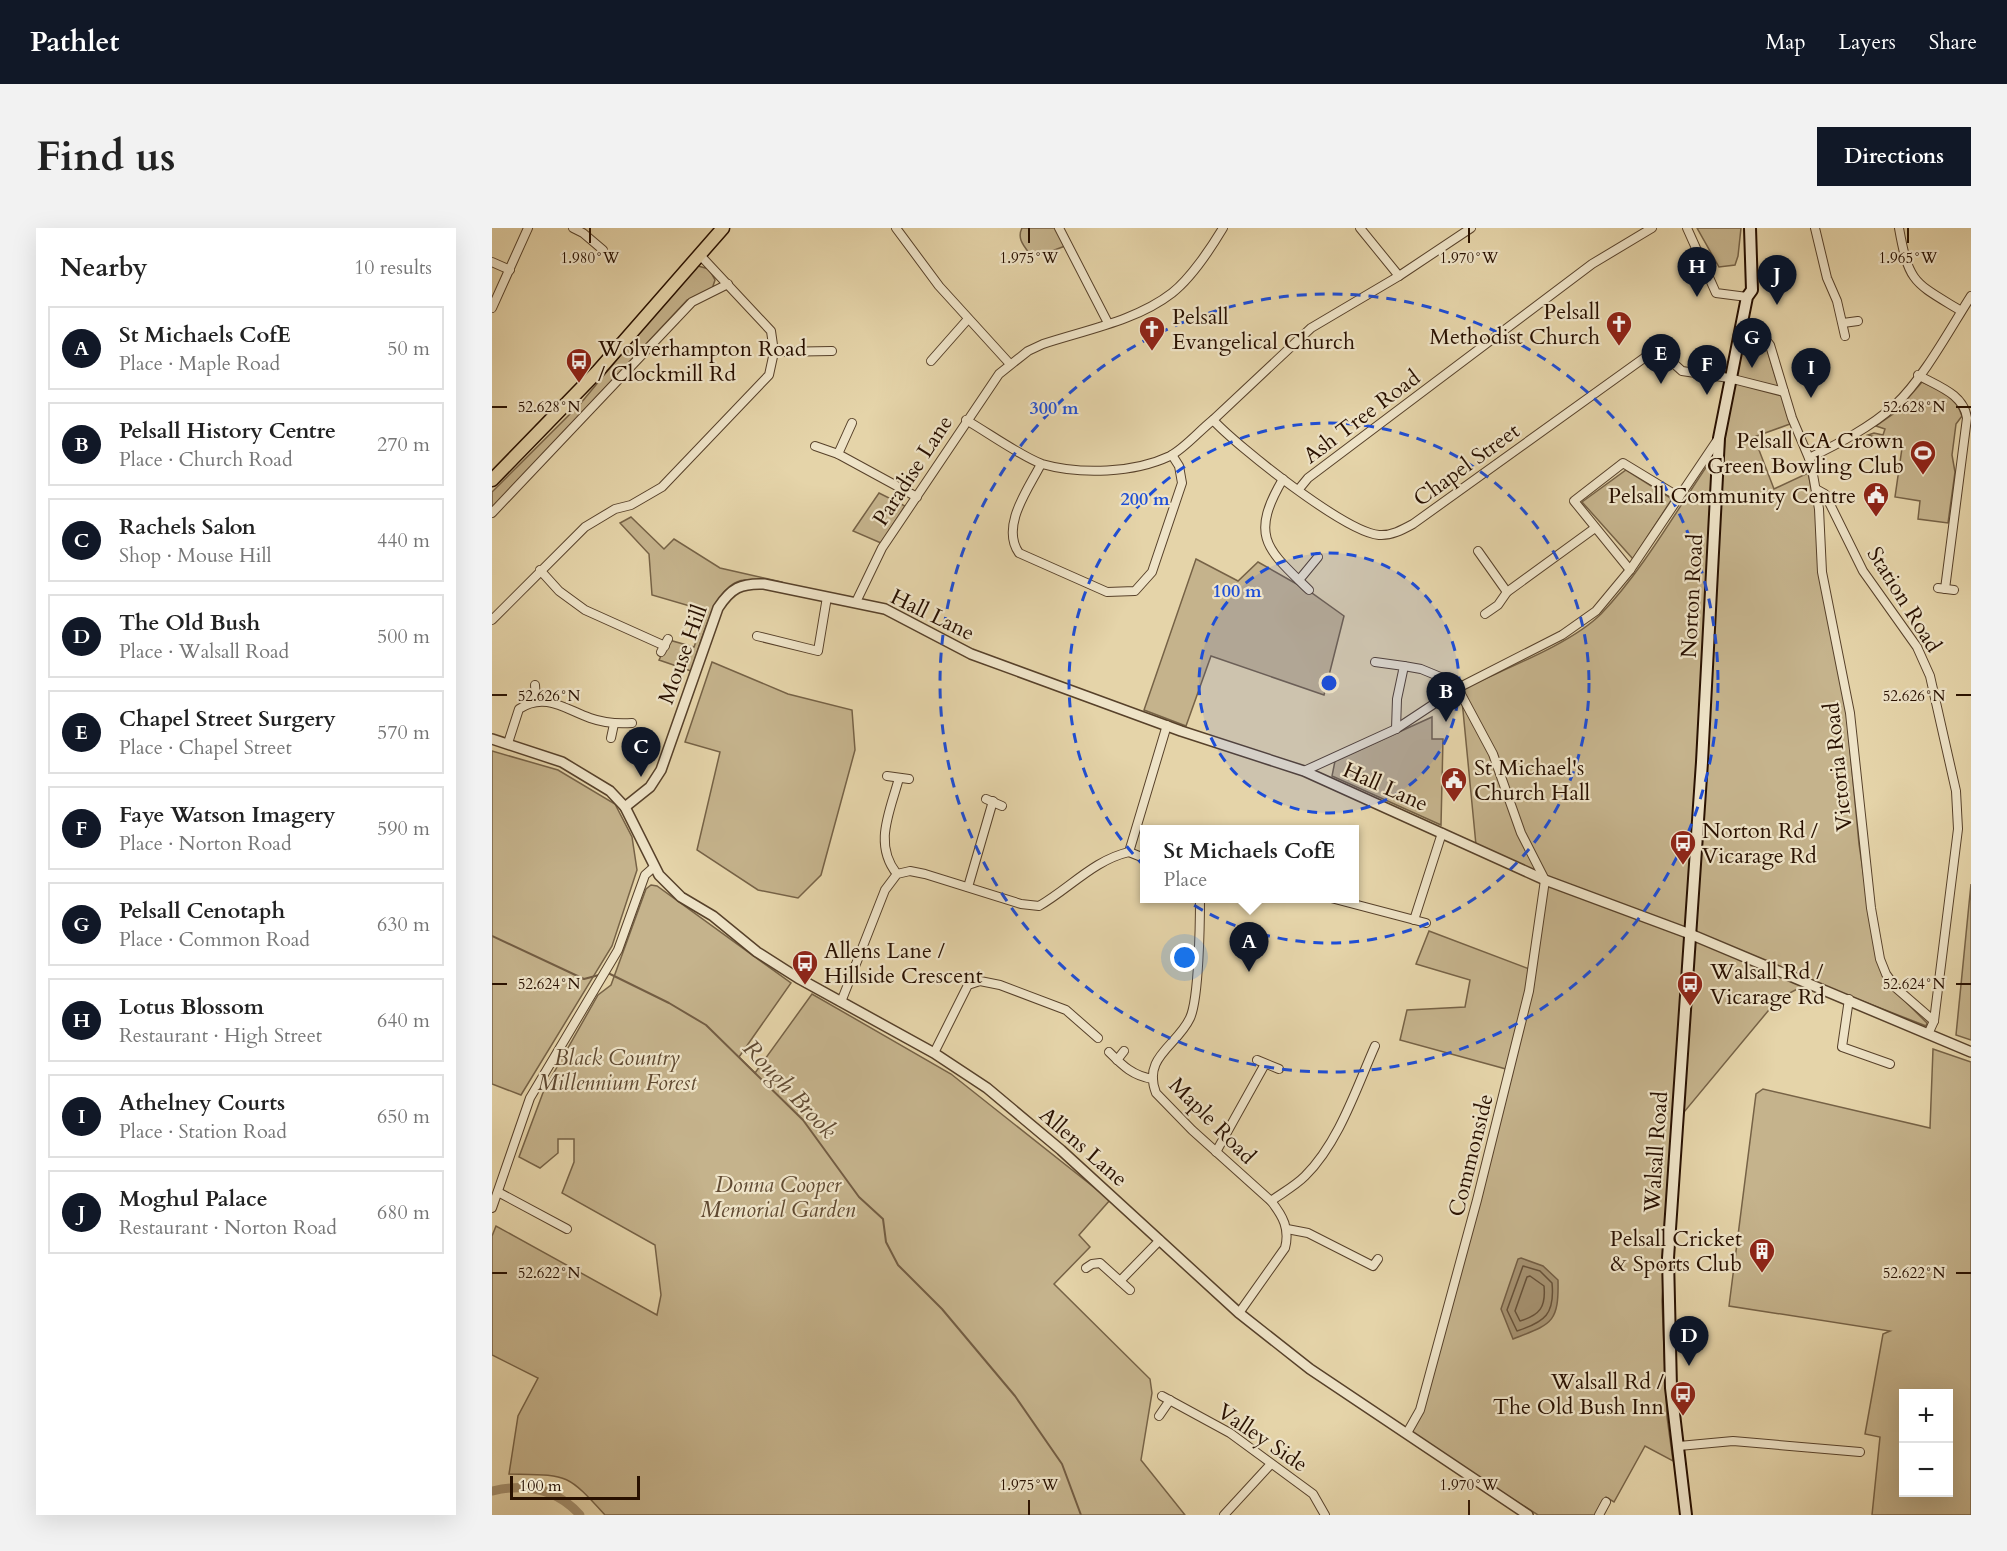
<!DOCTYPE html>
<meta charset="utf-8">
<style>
:root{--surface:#fff;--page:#f2f2f2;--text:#222;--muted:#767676;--line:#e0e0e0;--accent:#111827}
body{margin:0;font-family:Cardo,serif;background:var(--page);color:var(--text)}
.controls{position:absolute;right:18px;bottom:18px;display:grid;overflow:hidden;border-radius:0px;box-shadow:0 6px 24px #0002}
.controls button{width:54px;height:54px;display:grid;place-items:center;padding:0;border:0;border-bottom:2px solid var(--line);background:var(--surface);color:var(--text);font:30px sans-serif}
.scale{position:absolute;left:18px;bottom:15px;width:130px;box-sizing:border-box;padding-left:6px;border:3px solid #281000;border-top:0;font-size:16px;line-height:21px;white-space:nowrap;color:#281000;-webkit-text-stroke:4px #eee3c7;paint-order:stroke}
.you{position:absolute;left:693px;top:730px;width:21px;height:21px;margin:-15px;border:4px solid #fff;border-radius:50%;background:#1a73e8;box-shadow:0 0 0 9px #1a73e833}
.badge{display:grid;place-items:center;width:39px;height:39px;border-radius:50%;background:var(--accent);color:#fff;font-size:20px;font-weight:700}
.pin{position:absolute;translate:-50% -50px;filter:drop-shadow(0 2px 3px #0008)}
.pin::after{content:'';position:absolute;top:32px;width:21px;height:18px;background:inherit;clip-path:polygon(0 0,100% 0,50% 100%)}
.popup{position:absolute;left:648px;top:597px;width:219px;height:78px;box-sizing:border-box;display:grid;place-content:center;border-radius:0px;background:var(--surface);filter:drop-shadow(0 2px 4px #0005);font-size:20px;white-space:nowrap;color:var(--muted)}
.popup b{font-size:22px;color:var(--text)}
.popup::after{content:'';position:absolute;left:50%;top:100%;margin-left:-12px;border:12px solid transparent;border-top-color:var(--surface)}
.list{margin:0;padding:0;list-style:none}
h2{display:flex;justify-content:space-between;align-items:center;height:78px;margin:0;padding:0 24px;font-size:26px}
h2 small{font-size:20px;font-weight:400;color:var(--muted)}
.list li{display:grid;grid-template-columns:39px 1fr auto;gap:18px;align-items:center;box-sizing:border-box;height:84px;margin:0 12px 12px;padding:0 12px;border:2px solid var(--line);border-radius:0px}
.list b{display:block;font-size:22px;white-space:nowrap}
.list p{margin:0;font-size:20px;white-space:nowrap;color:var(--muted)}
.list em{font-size:20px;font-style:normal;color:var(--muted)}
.map{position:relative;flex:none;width:1479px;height:1287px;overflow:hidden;border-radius:0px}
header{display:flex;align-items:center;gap:36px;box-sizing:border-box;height:84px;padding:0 30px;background:var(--accent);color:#fff}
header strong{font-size:28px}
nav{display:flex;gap:33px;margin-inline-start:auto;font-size:21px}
.intro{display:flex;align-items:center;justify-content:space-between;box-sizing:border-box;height:144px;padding:0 36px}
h1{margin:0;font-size:42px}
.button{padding:15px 27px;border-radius:0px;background:var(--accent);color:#fff;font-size:21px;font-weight:700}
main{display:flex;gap:36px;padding:0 36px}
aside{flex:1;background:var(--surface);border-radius:0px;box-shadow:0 6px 24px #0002}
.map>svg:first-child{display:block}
</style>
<header>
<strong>Pathlet</strong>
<nav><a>Map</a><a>Layers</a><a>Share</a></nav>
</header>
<div class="intro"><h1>Find us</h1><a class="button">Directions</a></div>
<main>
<aside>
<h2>Nearby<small>10 results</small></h2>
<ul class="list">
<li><span class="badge">A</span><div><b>St Michaels CofE</b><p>Place · Maple Road</p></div><em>50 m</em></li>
<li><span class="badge">B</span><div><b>Pelsall History Centre</b><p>Place · Church Road</p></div><em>270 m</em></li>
<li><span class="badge">C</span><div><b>Rachels Salon</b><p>Shop · Mouse Hill</p></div><em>440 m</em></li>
<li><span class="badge">D</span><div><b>The Old Bush</b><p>Place · Walsall Road</p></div><em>500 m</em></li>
<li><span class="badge">E</span><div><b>Chapel Street Surgery</b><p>Place · Chapel Street</p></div><em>570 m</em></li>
<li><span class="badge">F</span><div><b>Faye Watson Imagery</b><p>Place · Norton Road</p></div><em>590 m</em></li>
<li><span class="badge">G</span><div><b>Pelsall Cenotaph</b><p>Place · Common Road</p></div><em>630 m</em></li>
<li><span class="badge">H</span><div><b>Lotus Blossom</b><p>Restaurant · High Street</p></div><em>640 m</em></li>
<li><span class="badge">I</span><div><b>Athelney Courts</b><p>Place · Station Road</p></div><em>650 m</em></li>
<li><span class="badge">J</span><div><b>Moghul Palace</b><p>Restaurant · Norton Road</p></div><em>680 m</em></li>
</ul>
</aside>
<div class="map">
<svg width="1479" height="1287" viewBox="0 0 1479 1287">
<rect width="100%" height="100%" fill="#e5d4a9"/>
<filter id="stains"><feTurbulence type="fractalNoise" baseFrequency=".00333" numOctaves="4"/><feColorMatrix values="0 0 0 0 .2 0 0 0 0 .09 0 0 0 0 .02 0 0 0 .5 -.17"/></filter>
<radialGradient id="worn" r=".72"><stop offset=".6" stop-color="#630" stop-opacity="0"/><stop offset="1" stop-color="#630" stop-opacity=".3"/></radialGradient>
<g fill="#c5b38c" stroke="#766246" stroke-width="1.5" fill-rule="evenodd">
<path d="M530 0H564L573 18 547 28 537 25C531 17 525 10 530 0Z"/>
<path d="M1205 0H1249L1246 28 1243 37 1227 39Z"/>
<path d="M206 38 217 41 223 52 220 61 195 72 0 281V264L89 175 198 43Z"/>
<path d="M1256 102 1274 118 1298 196 1262 209 1282 261 1316 245 1324 282 1329 358 1353 468 1367 616 1378 690 1402 762 1435 795 1434 798 1202 707 1233 210 1244 144Z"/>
<path d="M1430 154C1448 162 1464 168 1470 188L1464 196 1460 227 1463 244 1456 295 1426 291 1428 273 1403 269 1410 220 1406 216 1376 207 1382 205 1391 207 1393 201 1384 198 1404 184Z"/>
<path d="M1223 226 1197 706 1315 756 1286 771 1192 884 1182 913 1170 1073 1175 1189 1181 1233 1153 1218 1122 1274 1114 1269 1104 1287H1046L915 1205 928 1186 1032 795 1054 651 984 617 969 462C1009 442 1078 417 1109 386 1152 341 1187 278 1223 226Z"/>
<path d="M1134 242 1180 271 1141 331 1090 274Z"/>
<path d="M387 265 413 278 389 315 361 303Z"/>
<path d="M139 289 172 321 182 311 228 340 290 354V359C279 357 265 352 253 352 222 353 208 419 199 443L167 432 177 412 202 419 215 383 160 367 157 326 128 295Z"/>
<path d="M704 331 746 353 766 334 817 363 852 388 832 467 719 428 694 498 652 482Z"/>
<path d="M220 434 296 466 360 482 363 522 329 647 306 670 266 662 205 622 228 524 193 514Z"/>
<path d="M940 489V511H951L949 597 840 548 843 533Z"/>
<path d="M0 523 66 542 123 576 140 609 145 642 120 718 29 867 0 856Z"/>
<path d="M1479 656V812L1464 807Z"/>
<path d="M159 657 165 658 299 755 247 829 263 845 320 766 459 846 618 972 587 1007 598 1019 562 1056 658 1151 660 1165 649 1232 693 1287H113C74 1244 75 1247 17 1246L26 1188 46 1150 0 1127V1008L4 998 165 1087 169 1067 163 1017 70 965 82 934V911H66V925L48 940 27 929 52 862 106 767 119 757 154 661Z"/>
<path d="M937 703 1040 742 1014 841 908 812 915 782 973 779 978 752 924 736Z"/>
<path d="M1441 821 1479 834V1287H1380L1388 1209 1373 1206 1391 1106 1398 1103 1237 1078 1264 866 1271 861 1438 900ZM1412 1166H1456V1264H1412Z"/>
</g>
<path fill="#a59170" stroke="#735d43" stroke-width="1.5" d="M1029 1030 1051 1038 1066 1052C1067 1096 1059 1096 1021 1111L1009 1081 1026 1031Z"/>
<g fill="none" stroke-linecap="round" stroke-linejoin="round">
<g stroke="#665038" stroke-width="1.5">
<path d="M1031 1038 1048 1043 1060 1055C1063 1086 1053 1094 1025 1103L1015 1082Z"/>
<path d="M1038 1048 1052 1058C1054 1079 1048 1087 1028 1093L1023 1083 1035 1049Z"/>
</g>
<g stroke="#735d43" stroke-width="2">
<path d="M0 708 92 751 107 747"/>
<path d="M116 745 177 775 214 797 311 892 367 969 391 991 394 1014 406 1037 450 1081 523 1168 570 1236 589 1287"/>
</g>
<path stroke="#a59170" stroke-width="9" d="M0 1263C34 1255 64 1260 88 1287"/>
<g stroke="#57412a" stroke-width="10">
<g id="minor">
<path d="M81 0 91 5 111 22"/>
<path d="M404 0 447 58 518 136"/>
<path d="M567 0 616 95"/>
<path d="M868 0 907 48"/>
<path d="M1195 0 1224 65 1255 69"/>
<path d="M1323 0 1335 50 1345 73 1353 108"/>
<path d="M1407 0C1417 56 1422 54 1469 83"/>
<path d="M0 34 18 42"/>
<path d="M0 80 36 0"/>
<path d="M1250 93 1270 107 1278 117 1300 190 1319 235 1327 281 1330 344 1358 485 1379 680 1388 731 1394 746 1404 760 1442 793"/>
<path d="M1351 95 1366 93"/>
<path d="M282 124 340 123"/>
<path d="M439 133 476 91"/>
<path d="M1426 147C1445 158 1472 166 1475 190L1453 361"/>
<path d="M474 192C495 204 530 229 550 236 589 247 642 245 678 228 693 220 707 203 721 192 746 219 853 304 887 307 899 308 910 302 921 296L1159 125 1169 124 1190 143 1237 150 1292 164"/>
<path d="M721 192 819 100 907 48 979 0"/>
<path d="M323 218 346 226 425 269"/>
<path d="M346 226 360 195"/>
<path d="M1317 230C1346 216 1379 199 1403 177 1431 151 1458 101 1479 68"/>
<path d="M549 236C537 260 508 298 527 325L615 364 643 363 660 344 690 255 687 238 680 227"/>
<path d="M791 251C757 309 775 321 817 362"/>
<path d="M807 261 816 250 1100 36 1160 0"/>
<path d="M1324 261 1333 266 1371 343 1425 419 1438 448 1464 563 1466 601 1442 793 1437 804"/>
<path d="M0 285 200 74 236 56"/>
<path d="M986 323 1015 364 1103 300"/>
<path d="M48 342 67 363 93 382 173 418"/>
<path d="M1138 342 1082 273 1131 235 1187 269"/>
<path d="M807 352 826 329"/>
<path d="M1446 360 1462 362"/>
<path d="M364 374 390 320 507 146 536 123 551 116C593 102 644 93 680 65 698 51 719 20 731 0"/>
<path d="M993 386 1006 377 1015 364"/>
<path d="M0 392 93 299 123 281 139 277 170 259 277 147 282 124 279 103 207 26"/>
<path d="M265 408 326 423 335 369"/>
<path d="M169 424 176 411"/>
<path d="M883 434 912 438 905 471 904 501"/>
<path d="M912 438 929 441 963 455 1001 526 1029 605 1053 652 1037 763 985 972 928 1182 915 1205"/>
<path d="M43 457 44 472"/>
<path d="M119 510 122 496"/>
<path d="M16 515 27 481C53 464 73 481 98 490 112 495 125 496 140 495"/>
<path d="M812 543 904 501 966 460 1070 407 1104 383 1138 342 1226 211"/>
<path d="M395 548 417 551"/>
<path d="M494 571 510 578"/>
<path d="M637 624 675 497"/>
<path d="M637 624 652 630"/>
<path d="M405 646C381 616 398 584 407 550"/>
<path d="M476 659 501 573"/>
<path d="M708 670C708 694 707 771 698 790 685 818 650 829 664 865L700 902 779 973C791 988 798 1001 793 1020L747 1085"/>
<path d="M839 670 934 695"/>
<path d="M922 692 950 605"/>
<path d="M1357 771 1350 819 1398 836"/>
<path d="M349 774 393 662 405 646 418 643 433 646 529 676 547 678C578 660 602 632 637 624"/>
<path d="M617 824C631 838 641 848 661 851"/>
<path d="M442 825 476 757 488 753 508 757 574 782 606 810"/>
<path d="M625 832 632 823"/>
<path d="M765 832 787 841"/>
<path d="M724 924 773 836"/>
<path d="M6 964 75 1001"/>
<path d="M779 973C790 965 803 958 813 948 847 914 864 861 883 818"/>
<path d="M0 980 38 870 126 722 153 647 162 639"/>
<path d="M795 1001 816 1005 881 1038 886 1031"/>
<path d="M594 1040 600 1036 608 1035 638 1062"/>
<path d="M628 1053 668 1012"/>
<path d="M670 1168 738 1205 821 1266 833 1287"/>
<path d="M667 1188 678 1172"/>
<path d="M1187 1218 1241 1213 1368 1224"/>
<path d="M732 1287 778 1237"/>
<path d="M1107 1287 1114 1274"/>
</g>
</g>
<g stroke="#57412a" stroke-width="12">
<g id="tertiary">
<path d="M0 511 70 534 118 563 133 579 167 647 189 669 221 688 265 724 306 750 442 825 495 860 569 922 747 1085 818 1141 1036 1287"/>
<path d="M133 579 158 559 169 542 226 380C239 360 249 355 272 356L393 381 479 426 689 503 812 543 1053 652 1198 706 1479 824"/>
</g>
</g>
<g stroke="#281000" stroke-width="14">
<path id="secondary" d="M1194 1287 1179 1160 1176 1030 1210 534 1227 210 1255 69 1260 62 1258 0"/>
</g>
<g stroke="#281000" stroke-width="15">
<path id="primary" d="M0 252 106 143 231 0"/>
</g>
<use href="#minor" stroke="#eee3c7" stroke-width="8"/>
<use href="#tertiary" stroke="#eee3c7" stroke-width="9"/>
<use href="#secondary" stroke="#eee3c7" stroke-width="10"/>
<use href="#primary" stroke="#e5d4a9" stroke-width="12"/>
</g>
<path fill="none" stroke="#281000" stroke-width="2" d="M98 0V15M537 0V15M977 0V15M1416 0V15M0 179H15M1464 179H1479M0 467H15M1464 467H1479M0 756H15M1464 756H1479M0 1045H15M1464 1045H1479M537 1272V1287M977 1272V1287"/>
<circle cx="837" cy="455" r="130" fill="#1d4ed8" fill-opacity=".12"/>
<g fill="none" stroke="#1d4ed8" stroke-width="3" stroke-dasharray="10 8">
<circle cx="837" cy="455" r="130"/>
<circle cx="837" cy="455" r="260"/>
<circle cx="837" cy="455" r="389"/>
</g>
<defs>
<g id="church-pin" transform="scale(1.35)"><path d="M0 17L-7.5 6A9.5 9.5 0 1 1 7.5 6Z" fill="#8f2418" stroke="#eee3c7"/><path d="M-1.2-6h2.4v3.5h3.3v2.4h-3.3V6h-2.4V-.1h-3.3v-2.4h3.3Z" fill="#fff"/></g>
<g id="bus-pin" transform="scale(1.35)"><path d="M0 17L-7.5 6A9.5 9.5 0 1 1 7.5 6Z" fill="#8f2418" stroke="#eee3c7"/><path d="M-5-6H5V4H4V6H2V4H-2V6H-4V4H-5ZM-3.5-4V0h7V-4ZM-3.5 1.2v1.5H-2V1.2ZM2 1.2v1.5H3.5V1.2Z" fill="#fff"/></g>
<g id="stadium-pin" transform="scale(1.35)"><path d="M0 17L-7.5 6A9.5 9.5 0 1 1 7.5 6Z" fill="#8f2418" stroke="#eee3c7"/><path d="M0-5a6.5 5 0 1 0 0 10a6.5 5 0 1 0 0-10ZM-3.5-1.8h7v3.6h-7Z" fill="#fff"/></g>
<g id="civic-pin" transform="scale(1.35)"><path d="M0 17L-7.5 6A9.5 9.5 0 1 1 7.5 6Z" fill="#8f2418" stroke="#eee3c7"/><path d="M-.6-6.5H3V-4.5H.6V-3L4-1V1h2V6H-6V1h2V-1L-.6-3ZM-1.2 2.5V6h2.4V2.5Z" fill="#fff"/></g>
<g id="building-pin" transform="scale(1.35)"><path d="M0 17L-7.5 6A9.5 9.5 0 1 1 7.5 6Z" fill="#8f2418" stroke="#eee3c7"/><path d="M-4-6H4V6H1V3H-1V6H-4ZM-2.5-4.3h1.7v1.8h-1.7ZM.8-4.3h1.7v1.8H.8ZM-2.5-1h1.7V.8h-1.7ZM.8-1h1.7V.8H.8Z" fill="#fff"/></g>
</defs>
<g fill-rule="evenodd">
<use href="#church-pin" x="1127" y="96"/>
<use href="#church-pin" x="660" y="101"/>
<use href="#bus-pin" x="87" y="133"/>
<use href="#stadium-pin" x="1431" y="225"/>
<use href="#civic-pin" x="1384" y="267"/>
<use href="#civic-pin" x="962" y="552"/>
<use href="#bus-pin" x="1191" y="615"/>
<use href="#bus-pin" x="313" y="735"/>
<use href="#bus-pin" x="1198" y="756"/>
<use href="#building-pin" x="1270" y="1023"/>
<use href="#bus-pin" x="1191" y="1166"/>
</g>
<g text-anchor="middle" stroke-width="4.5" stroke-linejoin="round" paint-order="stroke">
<g font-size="22" fill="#281000" stroke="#eee3c7" text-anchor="start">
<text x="1108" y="91" text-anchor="end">Pelsall<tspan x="1108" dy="25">Methodist Church</tspan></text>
<text x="680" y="96">Pelsall<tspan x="680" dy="25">Evangelical Church</tspan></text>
<text x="106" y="128">Wolverhampton Road<tspan x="106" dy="25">/ Clockmill Rd</tspan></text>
<text x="1412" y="220" text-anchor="end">Pelsall CA Crown<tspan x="1412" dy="25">Green Bowling Club</tspan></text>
<text x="1364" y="275" text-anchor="end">Pelsall Community Centre</text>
<text x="982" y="547">St Michael's<tspan x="982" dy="25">Church Hall</tspan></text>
<text x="1210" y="610">Norton Rd /<tspan x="1210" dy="25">Vicarage Rd</tspan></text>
<text x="332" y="730">Allens Lane /<tspan x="332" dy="25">Hillside Crescent</tspan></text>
<text x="1218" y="751">Walsall Rd /<tspan x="1218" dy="25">Vicarage Rd</tspan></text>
<text x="1250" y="1018" text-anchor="end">Pelsall Cricket<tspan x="1250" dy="25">&amp; Sports Club</tspan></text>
<text x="1172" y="1161" text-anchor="end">Walsall Rd /<tspan x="1172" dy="25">The Old Bush Inn</tspan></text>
</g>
<g font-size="22" fill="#281000" stroke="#eee3c7">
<text transform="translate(869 188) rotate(-37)" y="8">Ash Tree Road</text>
<text transform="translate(974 236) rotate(-36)" y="8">Chapel Street</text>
<text transform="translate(420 242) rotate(-57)" y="8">Paradise Lane</text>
<text transform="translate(1199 368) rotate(-87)" y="8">Norton Road</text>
<text transform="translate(1413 371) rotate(58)" y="8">Station Road</text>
<text transform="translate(441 386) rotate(26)" y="8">Hall Lane</text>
<text transform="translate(190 426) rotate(-70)" y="8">Mouse Hill</text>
<text transform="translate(1345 539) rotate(-96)" y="8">Victoria Road</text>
<text transform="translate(894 558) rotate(24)" y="8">Hall Lane</text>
<text transform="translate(721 892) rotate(45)" y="8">Maple Road</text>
<text transform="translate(592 918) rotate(41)" y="8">Allens Lane</text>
<text transform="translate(1163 924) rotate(-86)" y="8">Walsall Road</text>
<text transform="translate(978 927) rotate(-76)" y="8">Commonside</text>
<text transform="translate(771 1209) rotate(34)" y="8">Valley Side</text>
</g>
<g font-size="22" font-style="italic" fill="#5f4931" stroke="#eee3c7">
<text x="125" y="837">Black Country<tspan x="125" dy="25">Millennium Forest</tspan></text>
<text x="286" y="964">Donna Cooper<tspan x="286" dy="25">Memorial Garden</tspan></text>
</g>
<g font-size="24" font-style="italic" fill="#604a32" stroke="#eee3c7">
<text transform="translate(298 861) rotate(47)" y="8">Rough Brook</text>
</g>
</g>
<g font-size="15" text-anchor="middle" fill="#281000" stroke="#eee3c7" stroke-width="4.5" stroke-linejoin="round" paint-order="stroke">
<text x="98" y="35">1.980°W</text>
<text x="537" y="35">1.975°W</text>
<text x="977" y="35">1.970°W</text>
<text x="1416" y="35">1.965°W</text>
<text x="57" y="184">52.628°N</text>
<text x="1422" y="184">52.628°N</text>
<text x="57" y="473">52.626°N</text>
<text x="1422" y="473">52.626°N</text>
<text x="57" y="761">52.624°N</text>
<text x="1422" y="761">52.624°N</text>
<text x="57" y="1050">52.622°N</text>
<text x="1422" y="1050">52.622°N</text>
<text x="537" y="1262">1.975°W</text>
<text x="977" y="1262">1.970°W</text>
</g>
<circle cx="837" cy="455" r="9" fill="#1d4ed8" stroke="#eee3c7" stroke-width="3"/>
<g font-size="18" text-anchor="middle" font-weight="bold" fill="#1d4ed8" stroke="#eee3c7" stroke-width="4.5" stroke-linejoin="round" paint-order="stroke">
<text x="562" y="186">300 m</text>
<text x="653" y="277">200 m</text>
<text x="745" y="369">100 m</text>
</g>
<rect width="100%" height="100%" filter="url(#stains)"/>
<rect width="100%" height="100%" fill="url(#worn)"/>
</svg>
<div class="controls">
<button>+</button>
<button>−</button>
</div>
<div class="scale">100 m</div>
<div class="you"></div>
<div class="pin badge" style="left:757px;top:744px">A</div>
<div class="popup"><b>St Michaels CofE</b>Place</div>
<div class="pin badge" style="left:954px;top:494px">B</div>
<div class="pin badge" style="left:149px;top:549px">C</div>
<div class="pin badge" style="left:1197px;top:1138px">D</div>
<div class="pin badge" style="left:1169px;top:156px">E</div>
<div class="pin badge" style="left:1215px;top:167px">F</div>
<div class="pin badge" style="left:1260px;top:140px">G</div>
<div class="pin badge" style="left:1205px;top:69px">H</div>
<div class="pin badge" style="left:1319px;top:170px">I</div>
<div class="pin badge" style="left:1285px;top:77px">J</div>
</div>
</main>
